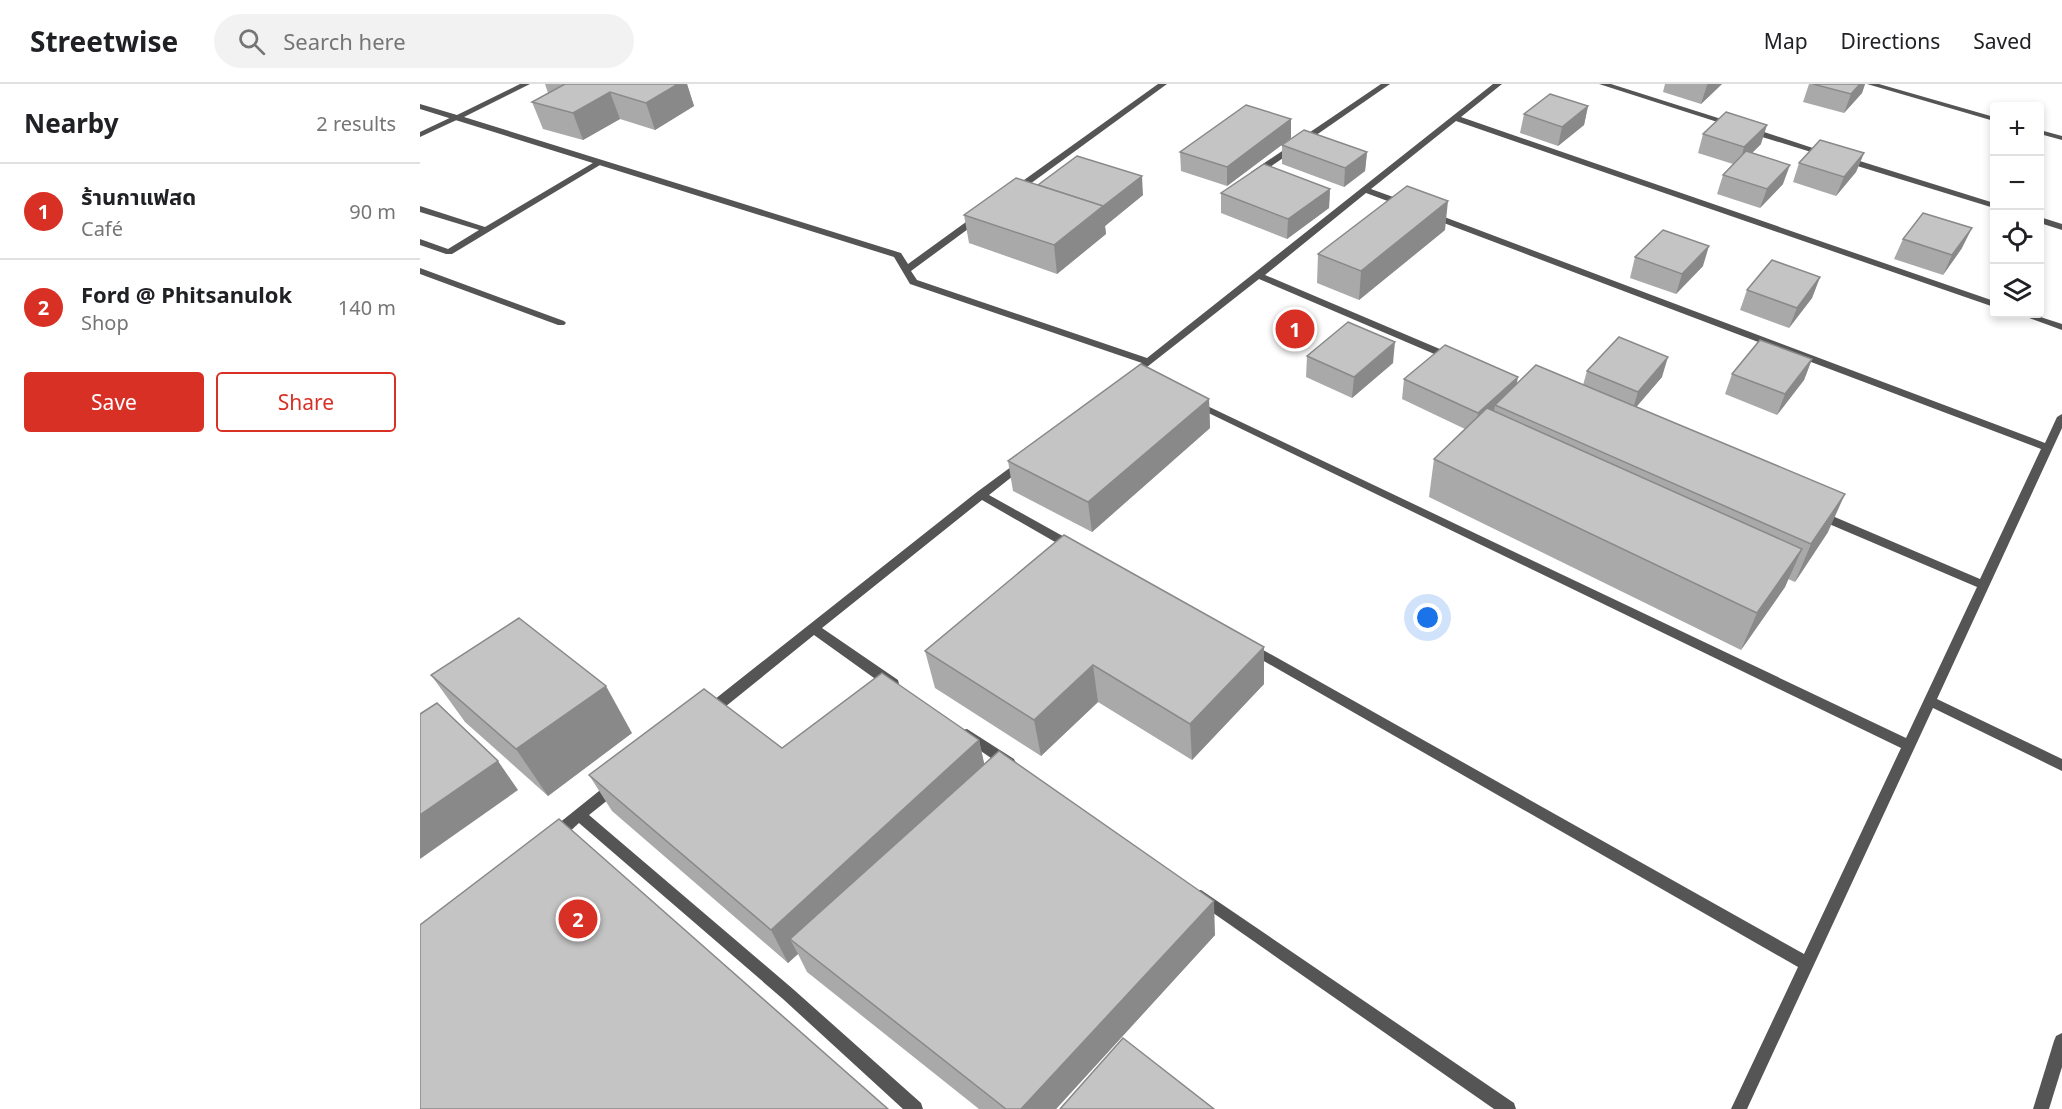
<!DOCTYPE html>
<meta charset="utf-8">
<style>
:root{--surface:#fff;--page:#f2f2f2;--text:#202124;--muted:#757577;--line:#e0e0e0;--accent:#d93025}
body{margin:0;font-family:"Noto Sans","Noto Sans Thai",sans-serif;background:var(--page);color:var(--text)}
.controls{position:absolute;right:18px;top:18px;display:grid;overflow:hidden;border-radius:6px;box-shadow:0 3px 9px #0003}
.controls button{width:54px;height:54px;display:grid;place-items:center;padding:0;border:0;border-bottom:2px solid var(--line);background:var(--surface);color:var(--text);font:30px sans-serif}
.you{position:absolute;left:1008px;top:534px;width:21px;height:21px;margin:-15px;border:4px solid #fff;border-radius:50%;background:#1a73e8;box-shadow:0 0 0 9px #1a73e833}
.badge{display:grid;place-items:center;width:39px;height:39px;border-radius:50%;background:var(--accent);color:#fff;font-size:20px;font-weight:700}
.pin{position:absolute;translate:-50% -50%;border:3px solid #fff;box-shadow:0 2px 6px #0006}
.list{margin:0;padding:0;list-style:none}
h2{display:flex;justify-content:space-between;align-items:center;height:78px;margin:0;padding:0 24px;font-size:26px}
h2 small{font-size:20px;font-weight:400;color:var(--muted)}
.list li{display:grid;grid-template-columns:39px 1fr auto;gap:18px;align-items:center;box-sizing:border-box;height:96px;padding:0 24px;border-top:2px solid var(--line)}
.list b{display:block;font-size:22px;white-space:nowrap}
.list p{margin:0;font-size:20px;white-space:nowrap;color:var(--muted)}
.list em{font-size:20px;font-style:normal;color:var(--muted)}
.actions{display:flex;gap:12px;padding:18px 24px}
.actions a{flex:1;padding:14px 0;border:2px solid var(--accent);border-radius:6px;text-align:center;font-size:21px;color:var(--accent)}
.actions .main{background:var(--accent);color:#fff}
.icon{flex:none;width:33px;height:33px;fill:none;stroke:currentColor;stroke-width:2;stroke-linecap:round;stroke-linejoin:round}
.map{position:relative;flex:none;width:1642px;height:1025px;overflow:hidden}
header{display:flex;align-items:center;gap:36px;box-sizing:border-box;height:84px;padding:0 30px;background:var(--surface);border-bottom:2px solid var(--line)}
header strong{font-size:28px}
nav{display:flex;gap:33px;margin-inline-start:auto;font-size:21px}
.search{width:420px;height:54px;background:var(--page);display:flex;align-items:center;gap:15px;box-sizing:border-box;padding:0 21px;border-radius:33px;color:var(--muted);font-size:22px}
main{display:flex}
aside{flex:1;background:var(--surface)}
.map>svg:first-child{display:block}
</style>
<header>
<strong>Streetwise</strong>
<div class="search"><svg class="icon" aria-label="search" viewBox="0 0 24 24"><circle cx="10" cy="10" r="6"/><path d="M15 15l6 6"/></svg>Search here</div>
<nav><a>Map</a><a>Directions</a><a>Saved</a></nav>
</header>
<main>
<aside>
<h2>Nearby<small>2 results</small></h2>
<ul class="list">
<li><span class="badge">1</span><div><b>ร้านกาแฟสด</b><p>Café</p></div><em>90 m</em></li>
<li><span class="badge">2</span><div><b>Ford @ Phitsanulok</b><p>Shop</p></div><em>140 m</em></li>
</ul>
<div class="actions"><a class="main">Save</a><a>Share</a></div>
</aside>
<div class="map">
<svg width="1642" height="1025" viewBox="0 0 1642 1025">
<rect width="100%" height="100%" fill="#fff"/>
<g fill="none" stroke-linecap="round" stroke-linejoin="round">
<g fill="#555" fill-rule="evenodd">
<path d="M36 31 43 33 0 53V48Z"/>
<path d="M178 76 185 78 32 170H26L0 161V155L28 165 59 146 0 128V122L65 143Z"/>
<path d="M0 184 144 237 146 239 144 241H138L0 190Z"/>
</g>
<g fill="#555" fill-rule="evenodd">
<path d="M100 0H110L44 33 481 169 488 180 557 130H563V134L491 187 497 196 727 274 1073 0H1082L1041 33 1574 217V223L1036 37 951 105 987 118V122H981L946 109 845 191 1034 271V275H1026L839 195 713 294 708 291 722 279 490 200 474 173 0 25V20L37 31Z"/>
<path d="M738 0H747L599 108H593V104Z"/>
<path d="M961 0H970L837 92H831V88Z"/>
<path d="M1179 0H1191L1317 40 1310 42Z"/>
<path d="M1447 0H1459L1574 33V37Z"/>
<path d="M1326 44H1332L1411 70 1404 72 1326 48Z"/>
<path d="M1620 46 1642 52V56L1620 50Z"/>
<path d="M1421 73H1427L1574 119V124L1421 77Z"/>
<path d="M1011 128 1625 359 1637 333 1642 330V344L1517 615 1642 675V687L1513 624 1327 1025H1311L1378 883 828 568 826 565 828 562H836L1384 870 1481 664 770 320 775 317 779 318 1486 654 1557 503 1395 434 1393 431 1395 428H1403L1560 495 1621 365 1008 133V129Z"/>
<path d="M1620 133 1642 140V146L1620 139Z"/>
<path d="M1598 230H1611L1642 240V246Z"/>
<path d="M603 374 608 378 607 381 569 411 657 460 659 463 657 466H649L562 416 402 544 478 596 479 600 478 604H468L394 551 295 631 290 632 285 631 284 627 285 623 557 408Z"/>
<path d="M547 645 594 675 596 679 594 683 589 685 584 683 542 654 540 650 542 646Z"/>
<path d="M194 697 199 699 201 703 199 707 169 731 373 905 501 1019 503 1025H483L363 915 159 739C151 746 140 760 128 756L126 752 128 748 189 699Z"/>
<path d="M781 806 1094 1019 1096 1025H1074L776 817 774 812 776 807Z"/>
<path d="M1642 949V983L1629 1025H1613L1634 957 1636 952Z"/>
</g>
</g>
<g fill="#a9a9a9">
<path d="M125 0H267L274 22 235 46 200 35 163 56 123 45 112 18 128 9Z"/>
<path d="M1245 0H1302L1281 20 1243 8Z"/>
<path d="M1389 0H1445L1442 9 1424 29 1383 18Z"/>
<path d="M1168 22 1164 41 1138 62 1100 49 1104 30Z"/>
<path d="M871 35V54L807 102 761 87 760 68Z"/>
<path d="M1283 50 1341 60 1332 69 1363 100 1340 124 1297 110 1303 91 1313 80 1278 69Z"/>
<path d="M862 61 947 68 945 87 924 103 862 80Z"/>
<path d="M1444 69 1436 88 1416 112 1373 98 1379 79Z"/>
<path d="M618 101 723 111 685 142 686 150 637 190 549 159 544 131Z"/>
<path d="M910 105 909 124 867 155 801 129V109Z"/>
<path d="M1025 146 939 216 897 199 898 170Z"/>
<path d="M1483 155 1542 164 1523 191 1474 175Z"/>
<path d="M1215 173 1283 182 1256 210 1210 194Z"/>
<path d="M1400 193 1392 214 1369 244 1320 226 1327 206Z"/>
<path d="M887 272 973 279 932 314 886 293Z"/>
<path d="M1392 275 1384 296 1357 331 1305 310 1312 290Z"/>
<path d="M1167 287 1242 293 1216 323 1408 448 1375 498 1368 495 1365 503 1321 566 1009 413 1014 375 1045 345 982 315 984 295 1096 300 1163 301Z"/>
<path d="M789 315 790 344 672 448 593 407 588 377Z"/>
<path d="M844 563V600L772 676 678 618 621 672 515 604 505 567Z"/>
<path d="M11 591 212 649 128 712 45 638Z"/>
<path d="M559 656 564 680 795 851 636 1025H559L387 888 378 870 368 879 192 727 169 691 362 664Z"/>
</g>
<g fill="#898989">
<path d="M258 0H267L274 22 235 46 226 19Z"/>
<path d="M1288 0H1302L1281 20 1287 1Z"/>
<path d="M1440 0H1445L1442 9 1424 29 1431 10Z"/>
<path d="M190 8 200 35 163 56 153 29Z"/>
<path d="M1168 22 1164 41 1138 62 1142 43Z"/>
<path d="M871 35V54L807 102V83Z"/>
<path d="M1347 41 1341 60 1319 82 1324 63Z"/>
<path d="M947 68 945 87 924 103 925 84Z"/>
<path d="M1444 69 1436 88 1416 112 1424 93Z"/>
<path d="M1370 81 1363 100 1340 124 1347 105Z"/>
<path d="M722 92 723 111 685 142 686 150 637 190 634 161Z"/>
<path d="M910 105 909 124 867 155 868 135Z"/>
<path d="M1028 117 1025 146 939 216 941 187Z"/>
<path d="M1552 144 1542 164 1523 191 1532 171Z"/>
<path d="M1289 162 1283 182 1256 210 1262 190Z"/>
<path d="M1400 193 1392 214 1369 244 1377 224Z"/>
<path d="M975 258 973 279 932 314 934 293Z"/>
<path d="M1248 273 1242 293 1212 328 1218 308Z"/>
<path d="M1392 275 1384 296 1357 331 1365 310Z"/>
<path d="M1098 293 1094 314 1075 321 1073 333 1055 350 1058 329Z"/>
<path d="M789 315 790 344 672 448 668 418Z"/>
<path d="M1425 410 1408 448 1375 498 1391 460Z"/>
<path d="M1382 465 1365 503 1321 566 1337 529Z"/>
<path d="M844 563V600L772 676 770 640Z"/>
<path d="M673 581 678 618 621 672 614 636Z"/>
<path d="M186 602 212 649 128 712 96 665Z"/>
<path d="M559 656 567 692 370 855 378 870 368 879 351 846Z"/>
<path d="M78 677 98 706 0 775V731Z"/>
<path d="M794 817 795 851 636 1025H601Z"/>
</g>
<g fill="#c4c4c4" stroke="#898989" stroke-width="1.5">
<path d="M145 0H258L226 19 190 8 153 29 112 18Z"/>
<path d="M1393 0H1440L1431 10Z"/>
<path d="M1130 10 1168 22 1142 43 1104 30Z"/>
<path d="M826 21 871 35 807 83 760 68Z"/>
<path d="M1306 28 1347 41 1324 63 1283 50Z"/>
<path d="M884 46 947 68 925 84 862 61Z"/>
<path d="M1400 56 1444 69 1424 93 1379 79Z"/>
<path d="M1326 67 1370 81 1347 105 1303 91Z"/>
<path d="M657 72 722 92 682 123 683 122 618 101Z"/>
<path d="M844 80 910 105 868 135 801 109Z"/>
<path d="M596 94 683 122 634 161 544 131Z"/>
<path d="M987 102 1028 117 941 187 898 170Z"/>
<path d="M1503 129 1552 144 1532 171 1483 155Z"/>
<path d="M1243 146 1289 162 1262 190 1215 173Z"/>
<path d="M1352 176 1400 193 1377 224 1327 206Z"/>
<path d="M928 238 975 258 934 293 887 272Z"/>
<path d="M1199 253 1248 273 1218 308 1167 287Z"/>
<path d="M1340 256 1392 275 1365 310 1312 290Z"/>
<path d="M1025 261 1098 293 1058 329 984 295Z"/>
<path d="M721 280 789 315 668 418 588 377Z"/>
<path d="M1116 281 1425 410 1391 460 1075 321Z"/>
<path d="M1067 324 1382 465 1337 529 1014 375Z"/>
<path d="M644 451 844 563 770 640 673 581 614 636 505 567Z"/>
<path d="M99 534 186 602 96 665 11 591Z"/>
<path d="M462 589 559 656 351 846 169 691 284 605 362 664Z"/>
<path d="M17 619 78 677 0 731V630Z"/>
<path d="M579 667 794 817 601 1025H586L370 855Z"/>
<path d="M139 735 468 1025H0V841Z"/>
<path d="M703 954 794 1025H640Z"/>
</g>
</svg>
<div class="controls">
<button>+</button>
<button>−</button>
<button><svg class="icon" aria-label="locate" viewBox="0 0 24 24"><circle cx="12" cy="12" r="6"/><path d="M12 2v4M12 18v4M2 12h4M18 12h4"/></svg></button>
<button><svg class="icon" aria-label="layers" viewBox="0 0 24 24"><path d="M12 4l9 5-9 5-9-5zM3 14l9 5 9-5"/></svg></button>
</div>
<div class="you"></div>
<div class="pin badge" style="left:875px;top:245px">1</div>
<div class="pin badge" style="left:158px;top:835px">2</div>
</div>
</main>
